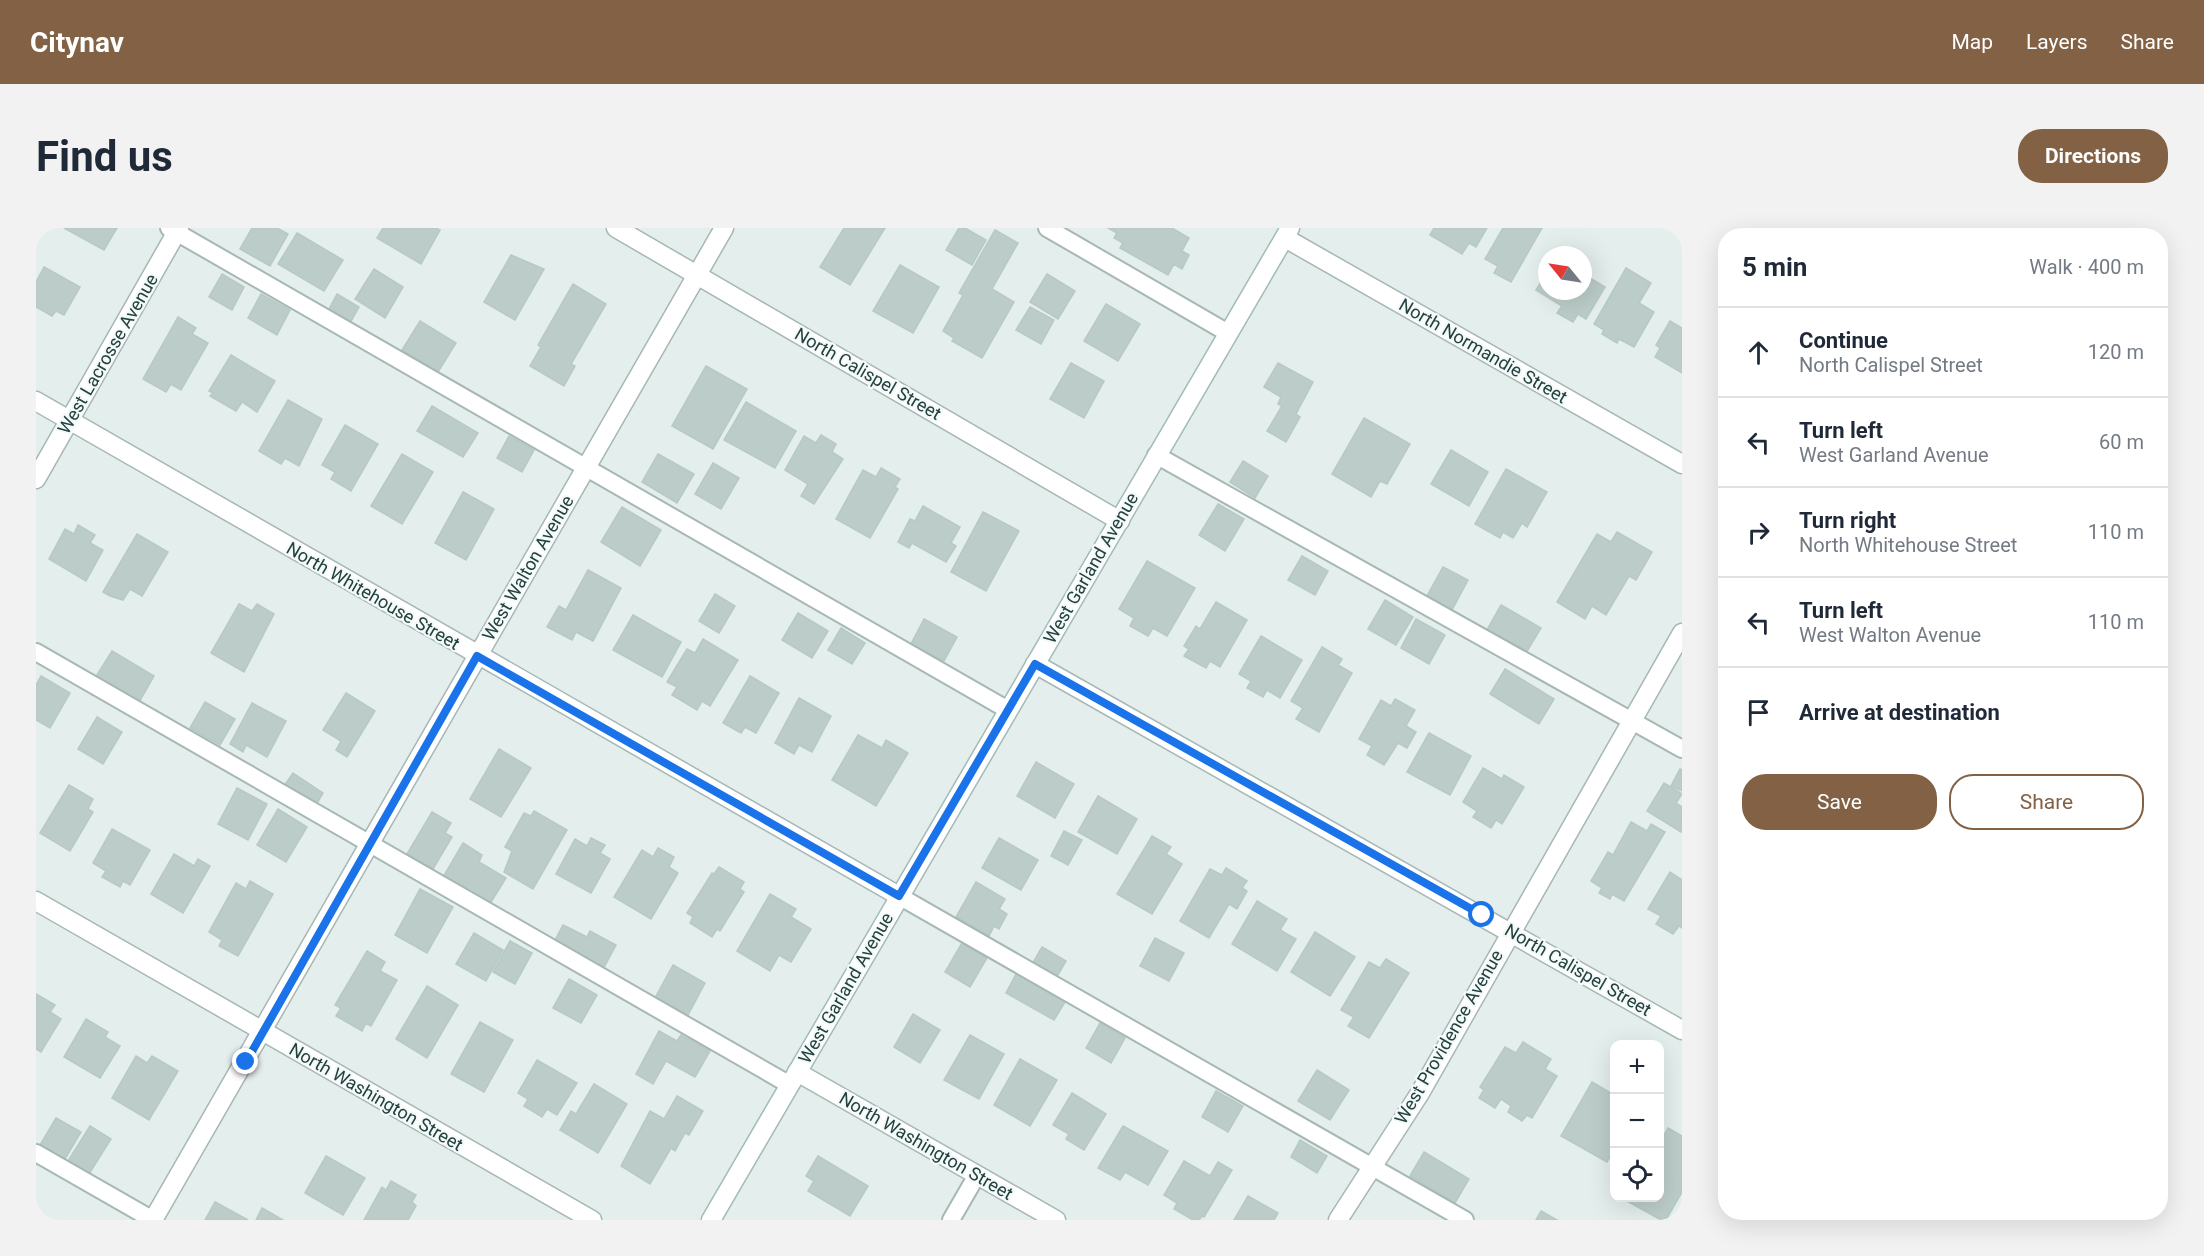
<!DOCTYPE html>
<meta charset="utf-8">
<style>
:root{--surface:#fff;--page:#f2f2f3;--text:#1f2937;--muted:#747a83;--line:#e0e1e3;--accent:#826145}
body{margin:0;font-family:Roboto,sans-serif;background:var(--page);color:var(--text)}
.controls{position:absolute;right:18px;bottom:18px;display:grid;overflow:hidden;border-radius:12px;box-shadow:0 6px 24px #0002}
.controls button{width:54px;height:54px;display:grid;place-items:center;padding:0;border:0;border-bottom:2px solid var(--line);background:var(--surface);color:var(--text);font:30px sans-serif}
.compass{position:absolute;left:1502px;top:18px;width:54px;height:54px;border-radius:50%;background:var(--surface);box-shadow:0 6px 24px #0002;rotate:300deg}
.stop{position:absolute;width:18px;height:18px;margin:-14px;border:4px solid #1a73e8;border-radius:50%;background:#fff}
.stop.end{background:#1a73e8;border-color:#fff;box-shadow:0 2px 6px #0008}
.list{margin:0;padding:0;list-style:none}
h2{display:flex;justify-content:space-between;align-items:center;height:78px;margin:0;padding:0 24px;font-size:26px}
h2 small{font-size:20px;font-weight:400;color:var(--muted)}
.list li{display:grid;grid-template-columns:39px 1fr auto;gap:18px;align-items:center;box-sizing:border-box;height:90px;padding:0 24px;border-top:2px solid var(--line)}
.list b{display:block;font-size:22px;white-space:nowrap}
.list p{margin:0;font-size:20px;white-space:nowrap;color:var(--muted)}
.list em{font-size:20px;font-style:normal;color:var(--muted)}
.actions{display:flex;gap:12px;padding:18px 24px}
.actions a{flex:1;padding:14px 0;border:2px solid var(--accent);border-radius:24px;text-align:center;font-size:21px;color:var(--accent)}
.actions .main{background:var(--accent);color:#fff}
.icon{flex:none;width:33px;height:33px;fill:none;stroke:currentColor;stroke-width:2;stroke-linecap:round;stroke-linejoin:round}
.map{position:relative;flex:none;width:1646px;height:992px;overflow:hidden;border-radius:24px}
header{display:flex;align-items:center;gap:36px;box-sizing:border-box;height:84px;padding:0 30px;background:var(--accent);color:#fff}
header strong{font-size:28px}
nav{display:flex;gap:33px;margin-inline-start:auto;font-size:21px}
.intro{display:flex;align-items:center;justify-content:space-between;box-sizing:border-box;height:144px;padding:0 36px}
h1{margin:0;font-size:42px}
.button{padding:15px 27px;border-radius:24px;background:var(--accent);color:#fff;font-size:21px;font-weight:700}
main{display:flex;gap:36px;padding:0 36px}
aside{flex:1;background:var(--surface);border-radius:24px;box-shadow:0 6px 24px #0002}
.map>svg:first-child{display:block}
</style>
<header>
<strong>Citynav</strong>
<nav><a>Map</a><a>Layers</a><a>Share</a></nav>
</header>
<div class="intro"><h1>Find us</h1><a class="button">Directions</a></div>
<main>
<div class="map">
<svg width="1646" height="992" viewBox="0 0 1646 992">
<rect width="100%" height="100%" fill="#e4eeec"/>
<g fill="#bccdc9" stroke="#b6c9c5" stroke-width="1.5">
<path d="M28 0H81L68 22Z"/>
<path d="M216 0H241L252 6 234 38 204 21Z"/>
<path d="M347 0H400L404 2 385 36 341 10Z"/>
<path d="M808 0H849L814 57 784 39Z"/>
<path d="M923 0H929L950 12 936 37 910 22Z"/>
<path d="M1072 0H1136L1153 10 1146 23 1153 27 1146 41 1138 36 1132 47 1084 20 1087 15 1078 10 1081 5Z"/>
<path d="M1398 0H1451L1440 19 1433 15 1426 26 1394 7Z"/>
<path d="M1467 0H1506L1475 54 1458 45 1462 38 1449 31Z"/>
<path d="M959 2 982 15 956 61 978 74 946 130 916 113 918 110 907 103 927 67 923 65Z"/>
<path d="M261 5 307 32 288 63 242 36Z"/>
<path d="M475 27 508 41 479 92 448 74Z"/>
<path d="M864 37 903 59 877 105 837 83Z"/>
<path d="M8 39 44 59 28 87 20 83 16 88 0 79V54Z"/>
<path d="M1590 40 1615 55 1603 75 1618 84 1598 119 1583 111 1581 115 1566 106 1568 102 1558 96Z"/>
<path d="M338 41 367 59 349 90 319 71Z"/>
<path d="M186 46 208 59 196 82 173 69Z"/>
<path d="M1011 46 1039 63 1022 91 994 74Z"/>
<path d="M1547 46 1569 59 1550 91 1542 86 1537 94 1521 85 1526 78 1500 62 1507 51 1511 53V63H1547Z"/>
<path d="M537 56 570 76 535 136 539 138 528 158 494 138 505 119 502 117Z"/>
<path d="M225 66 254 82 241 107 212 90Z"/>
<path d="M301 66 323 79 314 95 292 83Z"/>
<path d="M1070 76 1104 96 1082 133 1048 113Z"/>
<path d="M994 79 1018 92 1005 116 980 102Z"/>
<path d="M142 89 160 100 156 106 172 115 145 162 135 156 130 164 107 151Z"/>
<path d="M384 93 420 115 402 144 366 122Z"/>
<path d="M1634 93 1646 100V145L1619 129 1624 120 1620 117Z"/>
<path d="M195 127 239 153 221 184 206 174 200 183 174 168 177 165 173 163Z"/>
<path d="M1035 135 1068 153 1048 190 1014 171Z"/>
<path d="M1242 135 1277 154 1260 186 1264 189 1250 214 1231 203 1246 178 1242 176 1245 169 1228 159Z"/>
<path d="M670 138 711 161 677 221 636 198Z"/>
<path d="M252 172 286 191 263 238 249 230 245 236 223 223Z"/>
<path d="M710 174 760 203 739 240 688 212Z"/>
<path d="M396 178 442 205 427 229 381 203Z"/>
<path d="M1328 190 1374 216 1351 256 1344 253 1335 269 1296 246Z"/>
<path d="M309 197 342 216 315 263 295 251 299 244 286 237Z"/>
<path d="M785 207 800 216 796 224 807 231 778 276 765 268 772 256 749 242 768 208 780 215Z"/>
<path d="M473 208 498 222 486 244 461 230Z"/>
<path d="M1415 222 1452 244 1433 278 1395 256Z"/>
<path d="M366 226 397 244 366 296 335 278Z"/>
<path d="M622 226 658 246 641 275 606 254Z"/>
<path d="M1207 233 1232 248 1219 270 1194 254Z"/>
<path d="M677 235 703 250 685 281 659 266Z"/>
<path d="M845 240 864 251 859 259 862 261 834 310 800 291 827 242 840 249Z"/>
<path d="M1470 241 1511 264 1491 299 1486 295 1477 310 1467 304 1464 310 1439 296Z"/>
<path d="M427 264 458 281 430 332 399 315Z"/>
<path d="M1182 276 1208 291 1189 323 1163 307Z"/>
<path d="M887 278 924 299 915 315 920 318 910 334 876 315 873 320 862 314 874 291 879 293Z"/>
<path d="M586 279 625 302 604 338 565 314Z"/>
<path d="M947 284 983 303 950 363 915 344Z"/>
<path d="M42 297 59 307 54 315 67 322 50 353 13 331 29 301 38 306Z"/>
<path d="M1581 304 1616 324 1600 352 1593 348 1570 387 1556 378 1549 391 1521 374 1561 306 1575 314Z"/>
<path d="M101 306 132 324 106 368 94 361 87 372 74 368 67 364Z"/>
<path d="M1266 328 1292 343 1279 367 1252 352Z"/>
<path d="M1111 333 1159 360 1131 408 1117 400 1112 408 1094 398 1098 390 1083 381Z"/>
<path d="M1407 339 1432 352 1416 382 1391 368Z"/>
<path d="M552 342 585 360 557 413 540 404 536 412 511 399 523 378 530 382Z"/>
<path d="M679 366 699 378 683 405 663 393Z"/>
<path d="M1349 372 1377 389 1360 417 1332 401Z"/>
<path d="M1180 374 1211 392 1184 439 1174 433 1170 440 1148 428 1153 421 1148 418 1160 398 1164 401Z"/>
<path d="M203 376 216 383 221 376 238 386 208 444 175 425Z"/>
<path d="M1465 377 1505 400 1487 430 1448 407Z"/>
<path d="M762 385 792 403 776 430 746 412Z"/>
<path d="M597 387 645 414 626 449 577 422Z"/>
<path d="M888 391 921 409 908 433 875 416Z"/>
<path d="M1380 391 1409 407 1393 436 1365 420Z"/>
<path d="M805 400 829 415 816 436 792 422Z"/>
<path d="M1225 408 1266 432 1244 470 1231 462 1227 469 1211 460 1215 453 1203 446Z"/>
<path d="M667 411 702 432 674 478 666 473 661 482 636 467 641 459 631 454 651 421 659 425Z"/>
<path d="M1286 419 1306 431 1302 437 1316 445 1283 504 1260 491 1267 480 1255 473Z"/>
<path d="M76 423 118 448 102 476 59 450Z"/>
<path d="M1469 441 1518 471 1503 496 1454 466Z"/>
<path d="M5 448 34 465 14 500 0 492V457Z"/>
<path d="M714 448 743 465 720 505 709 499 705 505 687 495Z"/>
<path d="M310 465 339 483 311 529 300 522 305 513 287 502Z"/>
<path d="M763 470 795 488 776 524 763 517 758 526 739 515Z"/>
<path d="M1359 471 1379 482 1370 498 1380 504 1371 520 1362 515 1348 537 1331 527 1336 518 1323 511 1345 472 1355 478Z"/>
<path d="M169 474 199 491 184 517 154 500Z"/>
<path d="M216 475 250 493 231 529 210 517 207 524 194 516Z"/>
<path d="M61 489 86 504 67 536 42 521Z"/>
<path d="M1393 505 1435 528 1414 567 1371 544Z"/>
<path d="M822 507 846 520 850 512 872 525 840 578 796 552Z"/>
<path d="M463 521 495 540 465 589 434 571Z"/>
<path d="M1000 534 1038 556 1019 590 981 568Z"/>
<path d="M1447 540 1466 551 1468 547 1488 559 1466 596 1460 592 1455 600 1437 589 1441 583 1427 574Z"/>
<path d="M1644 541 1646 542V563L1635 558Z"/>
<path d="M257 545 287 565 279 579 248 558Z"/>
<path d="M1628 555 1646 566 1640 575 1646 579 1645 604 1611 583Z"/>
<path d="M33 557 57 571 52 581 57 584 34 623 4 605Z"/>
<path d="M201 560 231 576 212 612 182 596Z"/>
<path d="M1062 568 1101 591 1081 626 1042 604Z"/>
<path d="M242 581 271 599 250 634 221 617Z"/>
<path d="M498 583 531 602 497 661 468 644 476 623 469 619 488 585 495 588Z"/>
<path d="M396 584 415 595 409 605 416 609 397 641 371 626Z"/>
<path d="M1595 594 1611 603 1615 596 1629 604 1588 673 1576 666 1574 671 1563 665 1566 660 1555 653 1572 624 1577 627Z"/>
<path d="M76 601 114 622 94 657 87 653 84 659 66 649 70 643 57 635Z"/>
<path d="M1028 603 1046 612 1032 637 1015 628Z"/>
<path d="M1116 608 1135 619 1130 626 1146 636 1116 686 1081 666Z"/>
<path d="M555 610 569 617 564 625 574 631 555 665 520 646 539 611 551 618Z"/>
<path d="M963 610 1002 632 985 662 946 640Z"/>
<path d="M427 615 446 627 443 634 470 650 452 679 406 651Z"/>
<path d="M622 620 638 629 633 639 642 645 615 691 578 669 606 622 617 629Z"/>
<path d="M138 626 158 638 162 631 174 638 147 685 115 666Z"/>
<path d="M683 639 708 654 704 661 708 664 684 703 681 701 676 709 654 695 657 689 651 685 676 645 678 646Z"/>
<path d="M1190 640 1211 653 1206 660 1211 663 1201 681 1193 676 1173 710 1144 693 1174 641 1186 647Z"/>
<path d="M1634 644 1646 652V700L1643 698 1637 706 1620 696 1625 688 1612 681Z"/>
<path d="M214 653 237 666 202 728 183 718 186 712 173 704 200 655 210 661Z"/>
<path d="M940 654 969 671 963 681 971 686 963 701 958 698 953 708 920 689Z"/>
<path d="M384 661 417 679 391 725 359 707Z"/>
<path d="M734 666 760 681 755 689 775 701 755 734 743 727 734 743 701 723Z"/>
<path d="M1221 673 1251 691 1244 702 1260 711 1241 743 1196 716Z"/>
<path d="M527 697 551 709 554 703 580 717 566 743 517 716Z"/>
<path d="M1279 704 1319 729 1294 768 1255 744Z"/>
<path d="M438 705 467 722 450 753 420 736Z"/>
<path d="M1119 710 1148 725 1133 753 1104 738Z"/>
<path d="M474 713 496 725 479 756 457 744Z"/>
<path d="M926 715 951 730 934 759 909 744Z"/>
<path d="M1006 719 1030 733 1019 752 995 738Z"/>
<path d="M331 723 349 734 344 743 361 752 335 798 330 795 326 803 300 788 305 780 299 777Z"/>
<path d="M1350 731 1373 745 1333 810 1312 798 1318 789 1305 782 1333 734 1344 740Z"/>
<path d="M637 737 669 755 652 787 619 770Z"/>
<path d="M980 746 1029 774 1018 792 970 765Z"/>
<path d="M533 751 561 767 545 795 517 780Z"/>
<path d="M391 758 422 777 391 830 360 811Z"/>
<path d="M0 766 19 777 14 784 25 791 5 824 0 821Z"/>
<path d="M877 786 904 802 884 835 858 819Z"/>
<path d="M50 791 72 804 69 809 84 818 64 850 28 829Z"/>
<path d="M444 794 477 812 448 864 415 846Z"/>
<path d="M1064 795 1089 810 1075 835 1050 820Z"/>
<path d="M623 803 641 813 645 807 674 823 659 849 630 833 617 856 600 846Z"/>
<path d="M934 807 968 826 943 871 908 852Z"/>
<path d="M1487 814 1515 831 1509 841 1521 848 1496 890 1491 887 1486 893 1472 884 1475 878 1465 871 1459 880 1443 870 1448 862 1444 859 1469 819 1480 825Z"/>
<path d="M100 828 111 835 116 828 142 843 113 892 76 870Z"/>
<path d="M984 831 1021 852 994 898 958 877Z"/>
<path d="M501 832 541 855 521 887 511 881 506 889 488 878 492 871 482 865Z"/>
<path d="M1281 842 1313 862 1294 892 1262 873Z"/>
<path d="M1556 854 1578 867V922L1571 934 1525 908Z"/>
<path d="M558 856 591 876 562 925 524 902 535 883 540 886Z"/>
<path d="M1180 863 1207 878 1192 904 1166 889Z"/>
<path d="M1036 865 1070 886 1048 922 1030 911 1033 906 1017 897Z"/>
<path d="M641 868 667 883 653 907 649 905 639 923 635 920 614 956 585 938 614 883 628 891Z"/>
<path d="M20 890 45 904 29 931 4 917Z"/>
<path d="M54 898 75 911 53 946 32 933Z"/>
<path d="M1087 898 1132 923 1112 957 1089 944 1084 952 1062 940Z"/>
<path d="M1632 900 1646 908V964L1630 992H1625L1591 973 1593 970H1624V915Z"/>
<path d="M1264 912 1291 928 1281 945 1255 929Z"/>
<path d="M1388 924 1433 951 1419 975 1374 948Z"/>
<path d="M290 928 329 950 307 987 269 965Z"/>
<path d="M782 928 832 958 814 988 772 963 778 953 770 948Z"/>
<path d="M1148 933 1174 948 1182 934 1196 942 1168 989 1166 988 1163 992H1157L1138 981 1141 975 1128 967Z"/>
<path d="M355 953 380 967 376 974 380 978 372 992H328L346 959 350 962Z"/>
<path d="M1212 968 1242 985 1238 992H1198Z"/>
<path d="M179 974 212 992H169Z"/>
<path d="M226 980 247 992H220Z"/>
<path d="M1505 983 1521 992H1500Z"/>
</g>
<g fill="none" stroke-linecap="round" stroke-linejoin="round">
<g stroke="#a6b7b5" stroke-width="20">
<g id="lane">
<path d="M133 0 972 482"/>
<path d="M1011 0 1192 105"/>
<path d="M1120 227 1646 521"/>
<path d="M0 424 754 857"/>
<path d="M863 668 1429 992"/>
<path d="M0 925 117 992"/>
<path d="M915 992 941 947"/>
</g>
</g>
<g stroke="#a6b7b5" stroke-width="21">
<g id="street">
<path d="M580 0 1084 293"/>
<path d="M1249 10 1646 236"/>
<path d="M0 173 863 668"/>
<path d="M0 251 143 0"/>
<path d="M999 436 1646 802"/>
<path d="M0 673 556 992"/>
<path d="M761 844 1020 992"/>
<path d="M117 992 688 0"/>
<path d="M1302 992 1384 865 1646 405"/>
</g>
</g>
<g stroke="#a2bbb9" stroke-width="21">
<path id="secondary" d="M675 992 1254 0"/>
</g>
<use href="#lane" stroke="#fff" stroke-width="16"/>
<use href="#street" stroke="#fff" stroke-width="18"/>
<use href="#secondary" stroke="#fff" stroke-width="18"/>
</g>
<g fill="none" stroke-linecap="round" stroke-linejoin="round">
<path stroke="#1a73e8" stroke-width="8" d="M210 834 441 428 863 668 999 436 1446 687"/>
</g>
<g text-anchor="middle" stroke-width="4.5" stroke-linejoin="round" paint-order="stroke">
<g font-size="18" fill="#224241" stroke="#f5faf9">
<text transform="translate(1447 123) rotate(30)" y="6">North Normandie Street</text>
<text transform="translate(72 126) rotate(-60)" y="6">West Lacrosse Avenue</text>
<text transform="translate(832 146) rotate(30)" y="6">North Calispel Street</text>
<text transform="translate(492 340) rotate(-60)" y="6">West Walton Avenue</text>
<text transform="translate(1055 340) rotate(-60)" y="6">West Garland Avenue</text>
<text transform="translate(337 368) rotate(30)" y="6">North Whitehouse Street</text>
<text transform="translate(1542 742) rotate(30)" y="6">North Calispel Street</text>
<text transform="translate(810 760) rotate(-60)" y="6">West Garland Avenue</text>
<text transform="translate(1413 809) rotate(-60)" y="6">West Providence Avenue</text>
<text transform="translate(340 869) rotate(30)" y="6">North Washington Street</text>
<text transform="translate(890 918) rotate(30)" y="6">North Washington Street</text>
</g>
</g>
</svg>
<div class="controls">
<button>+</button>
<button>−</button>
<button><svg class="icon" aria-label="locate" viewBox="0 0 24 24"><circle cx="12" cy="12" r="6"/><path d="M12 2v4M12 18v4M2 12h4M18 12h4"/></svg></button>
</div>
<svg class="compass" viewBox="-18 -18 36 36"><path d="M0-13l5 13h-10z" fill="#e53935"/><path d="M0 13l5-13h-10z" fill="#747a83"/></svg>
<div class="stop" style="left:1446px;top:687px"></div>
<div class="stop end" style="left:210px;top:834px"></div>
</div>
<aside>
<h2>5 min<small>Walk · 400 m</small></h2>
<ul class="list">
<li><svg class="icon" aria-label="ahead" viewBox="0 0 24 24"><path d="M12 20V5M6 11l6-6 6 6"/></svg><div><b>Continue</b><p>North Calispel Street</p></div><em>120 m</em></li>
<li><svg class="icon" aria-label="left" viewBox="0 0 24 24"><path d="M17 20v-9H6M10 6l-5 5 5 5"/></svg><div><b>Turn left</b><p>West Garland Avenue</p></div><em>60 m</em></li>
<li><svg class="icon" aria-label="right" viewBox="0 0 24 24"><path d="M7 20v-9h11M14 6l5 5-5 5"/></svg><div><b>Turn right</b><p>North Whitehouse Street</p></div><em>110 m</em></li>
<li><svg class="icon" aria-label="left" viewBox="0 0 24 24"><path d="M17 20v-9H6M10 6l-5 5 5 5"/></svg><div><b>Turn left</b><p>West Walton Avenue</p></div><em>110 m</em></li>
<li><svg class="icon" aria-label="arrive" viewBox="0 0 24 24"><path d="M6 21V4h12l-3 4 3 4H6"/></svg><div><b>Arrive at destination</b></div></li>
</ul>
<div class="actions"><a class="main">Save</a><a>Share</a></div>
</aside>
</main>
